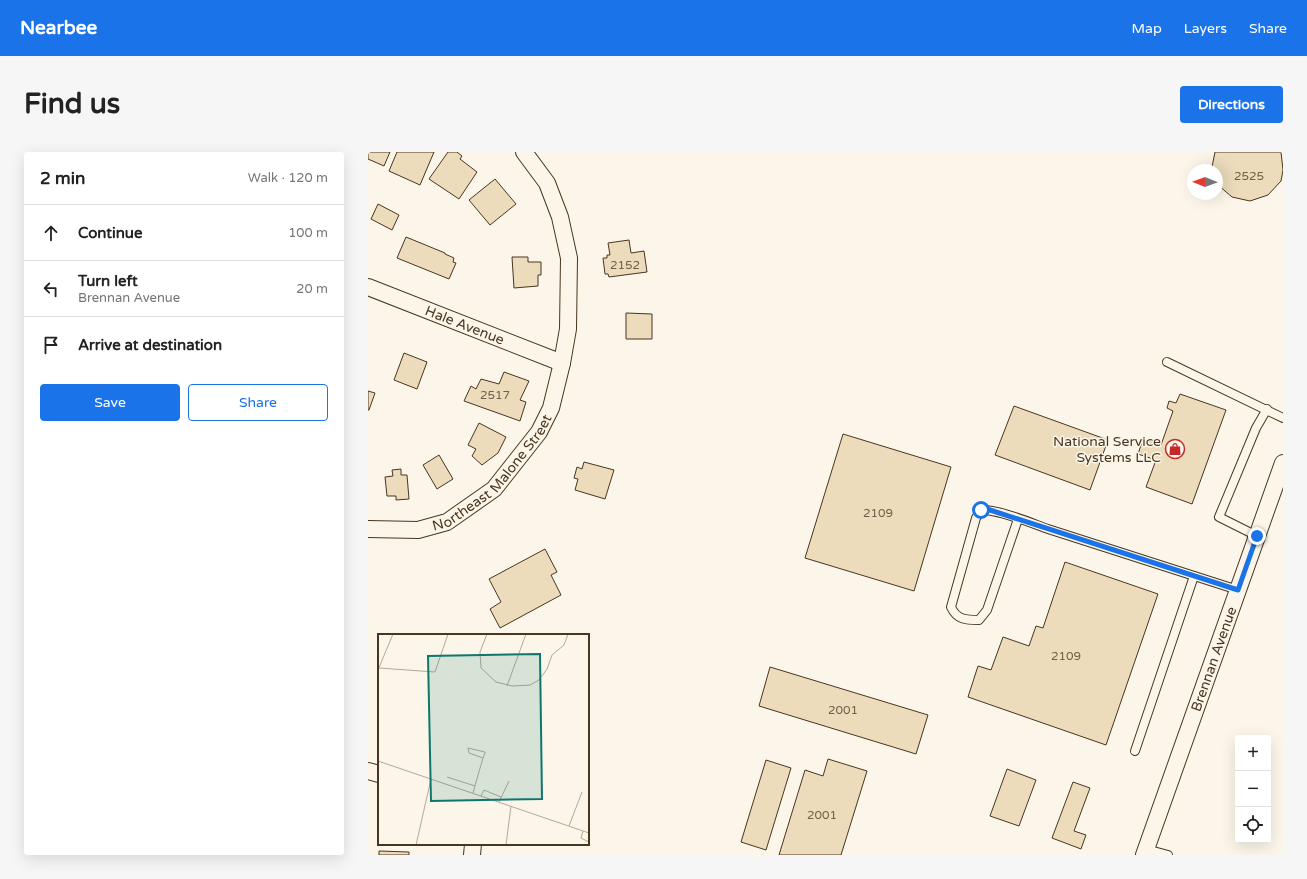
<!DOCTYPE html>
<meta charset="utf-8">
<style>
:root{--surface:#fff;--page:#f6f6f6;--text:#222;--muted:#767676;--line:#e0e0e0;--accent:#1a73e8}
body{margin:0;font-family:"Varela Round",sans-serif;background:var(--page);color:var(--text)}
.controls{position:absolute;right:12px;bottom:12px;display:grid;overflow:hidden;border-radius:4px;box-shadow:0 4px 16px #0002}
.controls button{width:36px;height:36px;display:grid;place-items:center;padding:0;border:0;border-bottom:1px solid var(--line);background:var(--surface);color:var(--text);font:20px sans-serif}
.compass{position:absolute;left:819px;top:12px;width:36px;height:36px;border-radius:50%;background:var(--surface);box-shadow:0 4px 16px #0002;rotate:271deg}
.stop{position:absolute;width:12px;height:12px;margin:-9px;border:3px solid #1a73e8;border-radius:50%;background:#fff}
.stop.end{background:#1a73e8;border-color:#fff;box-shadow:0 1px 4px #0008}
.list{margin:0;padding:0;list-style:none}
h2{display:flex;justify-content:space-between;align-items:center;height:52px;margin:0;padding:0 16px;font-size:17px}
h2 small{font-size:13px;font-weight:400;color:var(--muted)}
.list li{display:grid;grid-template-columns:26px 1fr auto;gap:12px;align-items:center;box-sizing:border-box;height:56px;padding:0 16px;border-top:1px solid var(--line)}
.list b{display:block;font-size:15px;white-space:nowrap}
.list p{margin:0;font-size:13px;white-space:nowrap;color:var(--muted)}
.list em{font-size:13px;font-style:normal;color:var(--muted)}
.actions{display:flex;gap:8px;padding:12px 16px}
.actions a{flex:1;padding:9px 0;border:1px solid var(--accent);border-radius:4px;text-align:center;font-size:14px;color:var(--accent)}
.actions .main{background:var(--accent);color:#fff}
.icon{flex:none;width:22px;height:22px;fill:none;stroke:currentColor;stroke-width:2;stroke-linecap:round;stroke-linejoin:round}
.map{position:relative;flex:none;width:915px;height:703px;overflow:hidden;border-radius:4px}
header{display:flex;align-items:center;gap:24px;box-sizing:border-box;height:56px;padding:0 20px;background:var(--accent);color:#fff}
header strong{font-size:19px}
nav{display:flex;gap:22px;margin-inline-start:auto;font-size:14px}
.intro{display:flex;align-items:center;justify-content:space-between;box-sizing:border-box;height:96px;padding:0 24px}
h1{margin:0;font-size:28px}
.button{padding:10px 18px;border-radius:4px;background:var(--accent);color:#fff;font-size:14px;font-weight:700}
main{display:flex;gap:24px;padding:0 24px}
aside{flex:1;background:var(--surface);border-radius:4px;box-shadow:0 4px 16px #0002}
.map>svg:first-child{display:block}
</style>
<header>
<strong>Nearbee</strong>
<nav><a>Map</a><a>Layers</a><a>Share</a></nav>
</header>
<div class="intro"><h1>Find us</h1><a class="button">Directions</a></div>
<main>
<aside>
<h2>2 min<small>Walk · 120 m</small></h2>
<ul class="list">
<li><svg class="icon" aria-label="ahead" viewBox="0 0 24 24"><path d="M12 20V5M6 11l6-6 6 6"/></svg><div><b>Continue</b></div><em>100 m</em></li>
<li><svg class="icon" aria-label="left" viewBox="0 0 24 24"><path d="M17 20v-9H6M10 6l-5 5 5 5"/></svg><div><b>Turn left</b><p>Brennan Avenue</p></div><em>20 m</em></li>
<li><svg class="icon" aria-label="arrive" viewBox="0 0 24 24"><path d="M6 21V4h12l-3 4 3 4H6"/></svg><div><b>Arrive at destination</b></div></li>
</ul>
<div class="actions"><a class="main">Save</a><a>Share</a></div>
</aside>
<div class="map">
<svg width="915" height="703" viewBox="0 0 915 703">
<rect width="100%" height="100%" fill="#fbf6e9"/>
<g fill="#ecdcbc" stroke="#4a3520">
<path d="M0 0H22L16 14 0 7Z"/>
<path d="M29 0H66L52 33 21 19Z"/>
<path d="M80 0H89L94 4 92 7 109 20 91 47 61 27Z"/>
<path d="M847 0H913L915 18 913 29 900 43 882 49 864 45 850 33 849 18H845L844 15Z"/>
<path d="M127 27 148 52 122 73 101 48Z"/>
<path d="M10 52 31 63 24 78 3 67Z"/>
<path d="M38 85 77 101V102L86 106 85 110 88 111 81 127 29 106Z"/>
<path d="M261 88 263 101 276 99 279 120 241 125 240 122H237L235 106H239V103H242L240 91Z"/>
<path d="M144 105H160V110H173V123H170V134L146 136Z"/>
<path d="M258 161 284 162V187H258Z"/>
<path d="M36 201 59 210 49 237 26 228Z"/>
<path d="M136 220 161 229 152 248 158 250 152 269 96 249 103 234 108 237 113 227 131 232Z"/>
<path d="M0 239 7 241 1 258H0Z"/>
<path d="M812 242 858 258 824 352 778 335 788 308 770 302 775 287 793 293 805 259 799 256 801 249 808 251Z"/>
<path d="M646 254 740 288 722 338 627 303Z"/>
<path d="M111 271 138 285 130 301 114 313 104 304 108 297 100 293Z"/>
<path d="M475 282 583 315 546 439 437 406Z"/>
<path d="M71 303 85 327 69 337 55 313Z"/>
<path d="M216 310 246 318 237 347 207 338 210 327 206 326 209 315 214 317Z"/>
<path d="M33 317V323H39L41 347 28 348V344H19L17 325 25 324 24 318Z"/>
<path d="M177 397 189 420 183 423 193 443 132 476 122 457 133 450 121 427Z"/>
<path d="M697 410 790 442 738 593 600 545 610 514 623 518 635 485 661 494 668 474 675 476Z"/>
<path d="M402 515 560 563 548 602 391 554Z"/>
<path d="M460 607 499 619 473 703H411L437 618 455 624Z"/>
<path d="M398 608 423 616 398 698 373 690Z"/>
<path d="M639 617 668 628 651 674 622 664Z"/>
<path d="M705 630 722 636 706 679 718 683 713 697 684 686Z"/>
<path d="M11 699 41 700V703H11Z"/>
</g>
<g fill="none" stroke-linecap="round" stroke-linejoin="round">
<g stroke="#4a3520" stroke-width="10">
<g id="lane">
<path d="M799 210 915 266"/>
<path d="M650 367 619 458 611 468C598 468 589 468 583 455L608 366 613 358C630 357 663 371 680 377 744 397 807 418 870 438"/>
<path d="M889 384 851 365 888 276 899 257"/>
<path d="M767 599 826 424"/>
<path d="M778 697 800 703"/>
</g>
</g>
<g stroke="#4a3520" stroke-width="18">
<g id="street">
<path id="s1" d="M0 135 194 211"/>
<path id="s2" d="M0 377 50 378 79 370 126 337 171 280 183 256 194 211 200 177 201 106 192 65 179 31 156 0"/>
<path d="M0 619 11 622"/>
<path d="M104 703 105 692"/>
<path id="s3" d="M776 703 915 311"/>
</g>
</g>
<use href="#lane" stroke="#fbf6e9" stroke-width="8"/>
<use href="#street" stroke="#fbf6e9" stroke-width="16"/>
</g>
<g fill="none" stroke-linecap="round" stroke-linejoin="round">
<path stroke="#1a73e8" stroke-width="5" d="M613 358 619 357 870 438 889 384"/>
</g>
<defs>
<g id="shop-ring" transform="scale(1)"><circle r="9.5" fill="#fbf6e9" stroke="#c62828" stroke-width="1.5"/><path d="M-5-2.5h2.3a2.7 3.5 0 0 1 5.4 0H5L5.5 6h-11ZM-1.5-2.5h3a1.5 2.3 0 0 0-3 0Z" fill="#c62828"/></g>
</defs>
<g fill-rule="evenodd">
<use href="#shop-ring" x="807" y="297"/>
</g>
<g text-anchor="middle" stroke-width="3" stroke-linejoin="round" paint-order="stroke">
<g font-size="12" fill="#725f47">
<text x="881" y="28">2525</text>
<text x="257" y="117">2152</text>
<text x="127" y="247">2517</text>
<text x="510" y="365">2109</text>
<text x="698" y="508">2109</text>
<text x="475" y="562">2001</text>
<text x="454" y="667">2001</text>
</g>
<g font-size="14" fill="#4a3520" stroke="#fbf6e9">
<text dy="5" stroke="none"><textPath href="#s1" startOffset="104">Hale Avenue</textPath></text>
<text dy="5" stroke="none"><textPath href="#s2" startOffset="147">Northeast Malone Street</textPath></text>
<text dy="5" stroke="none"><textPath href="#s3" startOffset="208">Brennan Avenue</textPath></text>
</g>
<g font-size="14" fill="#4a3520" stroke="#fbf6e9" text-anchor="end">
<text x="793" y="294">National Service<tspan x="793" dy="16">Systems LLC</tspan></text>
</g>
</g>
<g transform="translate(10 482)">
<rect width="211" height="211" fill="#fbf6e9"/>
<path fill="none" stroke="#b4a999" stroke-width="1" d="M109 0 102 18 103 34 118 48 134 52 152 51 161 46 169 35 174 21 186 11 190 0M1 34 57 38 70 0M0 36 15 0M129 52 148 0M0 127 211 199M69 143 97 152M95 159 98 148 105 124 107 119V118L90 114 91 119 105 124M103 162 106 156 123 163M121 168 131 147M191 192 204 158M205 197 203 204 211 208M38 211 53 145M128 211 133 172"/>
<path fill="#0f766e" fill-opacity="0.15" stroke="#0f766e" stroke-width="2" d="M162 20 164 165 53 167 50 22Z"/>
<rect width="211" height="211" fill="none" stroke="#4a3520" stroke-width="2"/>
</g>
</svg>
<div class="controls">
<button>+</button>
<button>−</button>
<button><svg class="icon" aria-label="locate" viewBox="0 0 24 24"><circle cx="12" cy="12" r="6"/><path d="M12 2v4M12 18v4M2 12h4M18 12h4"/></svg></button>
</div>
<svg class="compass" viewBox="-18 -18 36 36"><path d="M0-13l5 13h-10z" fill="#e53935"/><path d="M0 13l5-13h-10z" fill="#767676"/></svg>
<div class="stop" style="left:613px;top:358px"></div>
<div class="stop end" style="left:889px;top:384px"></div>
</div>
</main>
